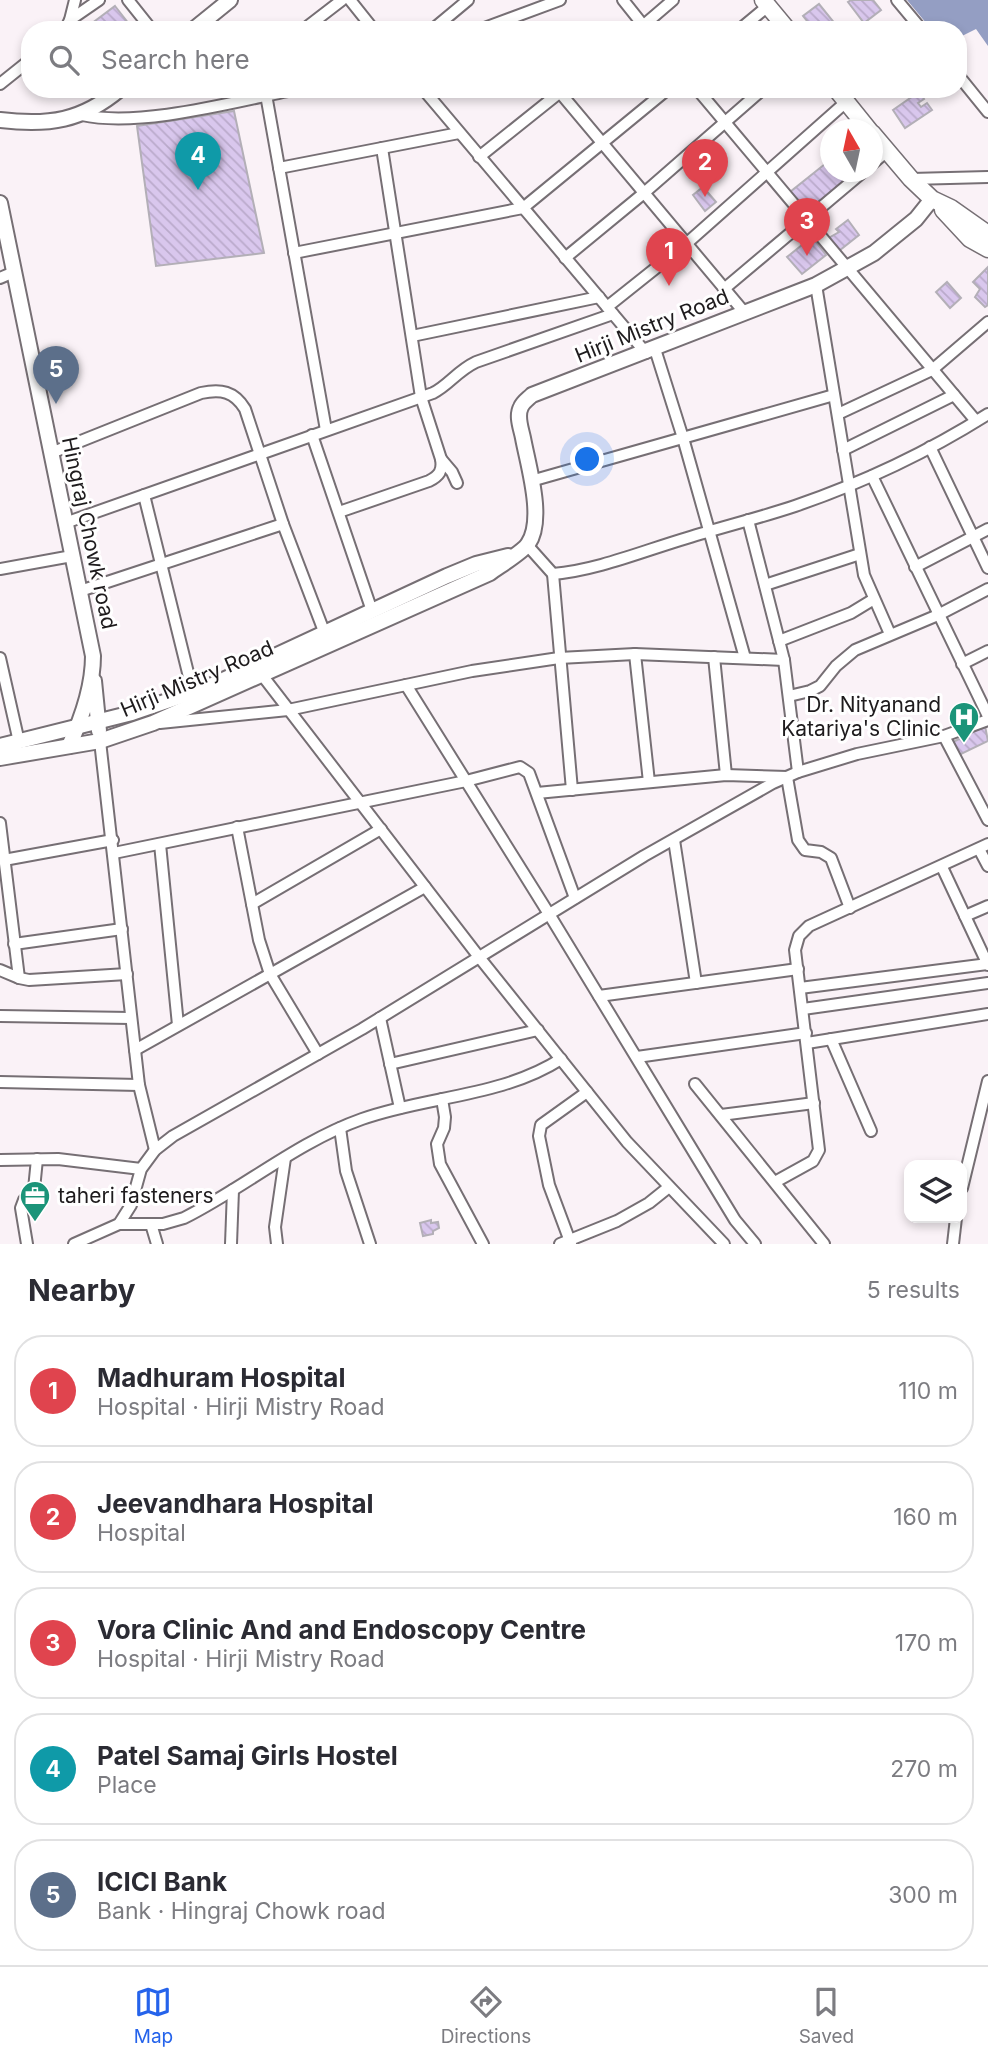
<!DOCTYPE html>
<meta charset="utf-8">
<style>
:root{--surface:#fff;--page:#f7f7f7;--text:#2b2b33;--muted:#7c7c81;--line:#e1e1e2;--accent:#2563eb}
body{margin:0;font-family:Inter,sans-serif;background:var(--page);color:var(--text)}
.controls{position:absolute;right:21px;bottom:21px;display:grid;overflow:hidden;border-radius:14px;box-shadow:0 4px 10px #0003}
.controls button{width:63px;height:63px;display:grid;place-items:center;padding:0;border:0;border-bottom:2px solid var(--line);background:var(--surface);color:var(--text);font:35px sans-serif}
.compass{position:absolute;left:820px;top:119px;width:63px;height:63px;border-radius:50%;background:var(--surface);box-shadow:0 4px 10px #0003;rotate:351deg}
.you{position:absolute;left:588px;top:460px;width:24px;height:24px;margin:-18px;border:5px solid #fff;border-radius:50%;background:#1a73e8;box-shadow:0 0 0 10px #1a73e833}
.badge{display:grid;place-items:center;width:46px;height:46px;border-radius:50%;background:var(--accent);color:#fff;font-size:23px;font-weight:700}
.pin{position:absolute;translate:-50% -58px;filter:drop-shadow(0 2px 4px #0008)}
.pin::after{content:'';position:absolute;top:37px;width:24px;height:21px;background:inherit;clip-path:polygon(0 0,100% 0,50% 100%)}
.list{margin:0;padding:0;list-style:none}
h2{display:flex;justify-content:space-between;align-items:center;height:91px;margin:0;padding:0 28px;font-size:30px}
h2 small{font-size:23px;font-weight:400;color:var(--muted)}
.list li{display:grid;grid-template-columns:46px 1fr auto;gap:21px;align-items:center;box-sizing:border-box;height:112px;margin:0 14px 14px;padding:0 14px;border:2px solid var(--line);border-radius:28px}
.list b{display:block;font-size:26px;white-space:nowrap}
.list p{margin:0;font-size:23px;white-space:nowrap;color:var(--muted)}
.list em{font-size:23px;font-style:normal;color:var(--muted)}
.icon{flex:none;width:38px;height:38px;fill:none;stroke:currentColor;stroke-width:2;stroke-linecap:round;stroke-linejoin:round}
.map{position:relative;flex:none;width:988px;height:1244px;overflow:hidden}
.search{position:absolute;background:var(--surface);box-shadow:0 4px 10px #0003;left:21px;right:21px;top:21px;height:77px;display:flex;align-items:center;gap:18px;box-sizing:border-box;padding:0 24px;border-radius:28px;color:var(--muted);font-size:26px}
.sheet{height:721px;background:var(--surface)}
nav{display:flex;justify-content:space-around;align-items:center;box-sizing:border-box;height:98px;border-top:2px solid var(--line);background:var(--surface);font-size:19px;color:var(--muted)}
nav a{display:grid;justify-items:center;gap:4px}
nav .on{color:var(--accent)}
.map>svg:first-child{display:block}
</style>
<div class="map">
<svg width="988" height="1244" viewBox="0 0 988 1244">
<defs>
<pattern id="building-back-hatch" width="6" height="6" patternUnits="userSpaceOnUse" patternTransform="scale(1.75)"><rect width="6" height="6" fill="#d9c7ed"/><path d="M-1 5l2 2M0 0l6 6M5-1l2 2" fill="none" stroke="#baaacb"/></pattern>
</defs>
<rect width="100%" height="100%" fill="#faf2f7"/>
<path fill="#949ec3" d="M907 0H988V46L976 29 958 38V30H932Z"/>
<g fill="url(#building-back-hatch)" stroke="#b3afb7" stroke-width="2">
<path d="M851 0H873L881 10 864 23 848 2Z"/>
<path d="M819 4 836 25 829 30H803L800 26 807 21 803 16Z"/>
<path d="M115 6 129 24 121 30 117 26 113 30H83Z"/>
<path d="M919 92 924 99 918 103 921 107 927 103 932 110 905 128 893 110Z"/>
<path d="M234 111 264 253 156 266 137 126Z"/>
<path d="M830 160V172H861L807 214 790 192Z"/>
<path d="M703 187 716 202 705 211 693 195Z"/>
<path d="M848 220 859 235 835 254 825 240 839 232 836 229Z"/>
<path d="M812 237 826 255 802 274 787 257Z"/>
<path d="M988 267V305L985 307 975 297 980 289 973 282Z"/>
<path d="M947 282 961 298 950 308 936 292Z"/>
<path d="M985 726 988 741 959 755 953 742Z"/>
<path d="M431 1220V1223L438 1222 439 1228 433 1231V1234L423 1236 420 1223Z"/>
</g>
<g fill="none" stroke-linecap="round" stroke-linejoin="round">
<g stroke="#766f74" stroke-width="14">
<g id="street">
<path d="M128 0 152 30"/>
<path d="M350 0 374 30"/>
<path d="M623 0 647 30"/>
<path d="M897 0 922 30"/>
<path d="M70 20 99 0"/>
<path d="M65 30 70 20 75 0"/>
<path d="M303 30 342 0"/>
<path d="M432 30 468 0"/>
<path d="M479 30 560 0"/>
<path d="M638 30 673 0"/>
<path d="M739 30 768 6"/>
<path d="M958 75 988 112"/>
<path d="M0 84 30 60"/>
<path d="M265 89 326 430"/>
<path d="M423 89 646 353"/>
<path d="M557 89 744 312"/>
<path d="M697 89 976 421"/>
<path d="M82 115C141 128 237 101 298 89"/>
<path d="M479 157 564 89"/>
<path d="M872 164 887 151"/>
<path d="M279 168 459 133"/>
<path d="M911 179 988 177"/>
<path d="M294 253 523 208 668 89"/>
<path d="M565 258 644 193 763 89"/>
<path d="M0 278 14 272"/>
<path d="M816 285 864 575 890 634"/>
<path d="M724 289 863 172"/>
<path d="M607 307 686 244 846 102"/>
<path d="M412 336 599 297"/>
<path d="M655 349 683 438 745 658"/>
<path d="M838 414 932 370 988 322"/>
<path d="M312 435 372 611"/>
<path d="M930 447 988 568"/>
<path d="M843 450 954 395"/>
<path d="M51 453 201 393C221 389 234 391 245 409L283 524 325 634"/>
<path d="M441 459 452 472 457 483"/>
<path d="M872 476 988 716"/>
<path d="M531 481 834 395"/>
<path d="M144 495 193 693"/>
<path d="M339 512 429 481C439 476 443 471 441 459L421 397 382 148"/>
<path d="M748 520 784 660 798 772"/>
<path d="M65 523 433 393C449 385 457 371 476 362L613 314"/>
<path d="M528 546 553 574C598 570 643 551 687 538 722 527 759 518 795 506 862 483 928 452 988 414"/>
<path d="M915 567 988 529"/>
<path d="M0 569 72 556"/>
<path d="M553 574 572 790"/>
<path d="M765 585 860 554"/>
<path d="M80 591 283 524"/>
<path d="M779 641 851 613 874 599"/>
<path d="M635 654 649 782"/>
<path d="M714 657 726 775"/>
<path d="M0 658 19 742"/>
<path d="M962 664 988 651"/>
<path d="M262 675 479 957 627 1142 724 1244"/>
<path d="M406 685 549 914 735 1220 755 1244"/>
<path d="M789 696 810 691 820 686 836 666 855 650 938 615 988 589"/>
<path d="M160 723 288 710 472 671 559 658 635 654 784 660"/>
<path d="M944 736 988 820"/>
<path d="M100 741 139 1085 155 1150"/>
<path d="M537 793 726 775 787 777 798 840 805 850 821 852 831 858 850 908"/>
<path d="M0 823 19 978"/>
<path d="M237 827 259 940 270 974 318 1054"/>
<path d="M674 840 696 983"/>
<path d="M160 844 178 1025"/>
<path d="M979 849 988 866"/>
<path d="M114 853 466 781 520 767 529 773 575 898"/>
<path d="M4 860 113 840"/>
<path d="M942 867 988 965"/>
<path d="M252 904 381 829"/>
<path d="M965 916 988 906"/>
<path d="M14 944 122 929"/>
<path d="M0 970 19 978 29 980 127 974"/>
<path d="M800 988 988 964"/>
<path d="M599 996 798 969"/>
<path d="M803 1009 988 983"/>
<path d="M0 1016 131 1018"/>
<path d="M380 1018 400 1108"/>
<path d="M831 1039 871 1131"/>
<path d="M807 1043 988 1014"/>
<path d="M135 1050 425 887"/>
<path d="M637 1057 806 1033"/>
<path d="M390 1064 538 1030"/>
<path d="M0 1082 139 1085"/>
<path d="M695 1084 824 1244"/>
<path d="M442 1099 445 1117 444 1128 437 1144 440 1164 483 1244"/>
<path d="M721 1115 814 1103"/>
<path d="M340 1128 346 1171 370 1244"/>
<path d="M0 1160 58 1159 141 1169"/>
<path d="M775 1182 813 1161 819 1150 795 950 799 936 809 926 988 844"/>
<path d="M962 1188 988 1081"/>
<path d="M119 1224H163L184 1218C244 1188 297 1142 362 1119 426 1096 502 1097 561 1059"/>
<path d="M151 1224 157 1244"/>
<path d="M27 1244 21 1208 24 1200 34 1189 37 1159"/>
<path d="M74 1244 119 1224 131 1205 141 1169 155 1150 173 1136 362 1029 644 856 773 783 798 772 857 754 944 736 988 720"/>
<path d="M231 1244 233 1190"/>
<path d="M277 1244 275 1227 285 1158"/>
<path d="M560 1244 617 1221 649 1203 669 1187"/>
<path d="M571 1244 549 1185 539 1136 541 1125 587 1092"/>
<path d="M953 1244 956 1218"/>
</g>
</g>
<g stroke="#766f74" stroke-width="18">
<g id="secondary">
<path d="M193 30 230 0"/>
<path d="M0 120C49 126 82 121 120 89"/>
<path d="M0 203 93 656C93 687 82 718 69 746"/>
<path d="M94 681 99 731"/>
<path d="M0 746 132 713 208 687 447 576 476 564 508 556"/>
<path d="M0 758 100 741 153 723 490 573C498 567 524 551 528 544 545 520 528 465 523 438 521 428 516 416 521 407 523 402 528 399 532 395L816 285 874 253 916 219 932 199"/>
</g>
</g>
<g stroke="#766f74" stroke-width="19">
<g id="primary">
<path d="M763 0 788 30"/>
<path d="M836 89 869 130"/>
<path d="M872 133 911 179 932 199 951 208 988 234"/>
<path d="M943 210 970 239 988 249"/>
</g>
</g>
<use href="#street" stroke="#fff" stroke-width="10"/>
<use href="#secondary" stroke="#fff" stroke-width="14"/>
<use href="#primary" stroke="#fff" stroke-width="16"/>
</g>
<defs>
<g id="hospital-pin" transform="scale(1.575)"><path d="M0 17L-7.5 6A9.5 9.5 0 1 1 7.5 6Z" fill="#1b9479" stroke="#fff"/><path d="M-5-5h3v3.5h4V-5h3V5h-3V1.5h-4V5h-3Z" fill="#fff"/></g>
<g id="office-pin" transform="scale(1.575)"><path d="M0 17L-7.5 6A9.5 9.5 0 1 1 7.5 6Z" fill="#1b9479" stroke="#fff"/><path d="M-6-3h4V-5.5h4V-3h4V5H-6ZM-1-4.5V-3h2v-1.5ZM-6 0V1H6V0Z" fill="#fff"/></g>
</defs>
<g fill-rule="evenodd">
<use href="#hospital-pin" x="964" y="717"/>
<use href="#office-pin" x="35" y="1196"/>
</g>
<g text-anchor="middle" stroke-width="6" stroke-linejoin="round" paint-order="stroke">
<g font-size="21" fill="#1e1b1d" stroke="#fff">
<text transform="translate(652 326) rotate(-22)" y="7">Hirji Mistry Road</text>
<text transform="translate(89 533) rotate(78)" y="7">Hingraj Chowk road</text>
<text transform="translate(197 679) rotate(-23)" y="7">Hirji Mistry Road</text>
</g>
<g font-size="21" fill="#1e1b1d" stroke="#fff" text-anchor="end">
<text x="941" y="712">Dr. Nityanand<tspan x="941" dy="24">Katariya's Clinic</tspan></text>
<text x="58" y="1203" text-anchor="start">taheri fasteners</text>
</g>
</g>
</svg>
<div class="controls">
<button><svg class="icon" aria-label="layers" viewBox="0 0 24 24"><path d="M12 4l9 5-9 5-9-5zM3 14l9 5 9-5"/></svg></button>
</div>
<svg class="compass" viewBox="-18 -18 36 36"><path d="M0-13l5 13h-10z" fill="#e53935"/><path d="M0 13l5-13h-10z" fill="#7c7c81"/></svg>
<div class="you"></div>
<div class="pin badge" style="left:669px;top:286px;background:#e0444e">1</div>
<div class="pin badge" style="left:705px;top:197px;background:#e0444e">2</div>
<div class="pin badge" style="left:807px;top:256px;background:#e0444e">3</div>
<div class="pin badge" style="left:198px;top:190px;background:#0f9aa8">4</div>
<div class="pin badge" style="left:56px;top:404px;background:#5c6f8a">5</div>
<div class="search"><svg class="icon" aria-label="search" viewBox="0 0 24 24"><circle cx="10" cy="10" r="6"/><path d="M15 15l6 6"/></svg>Search here</div>
</div>
<section class="sheet">
<h2>Nearby<small>5 results</small></h2>
<ul class="list">
<li><span class="badge" style="background:#e0444e">1</span><div><b>Madhuram Hospital</b><p>Hospital · Hirji Mistry Road</p></div><em>110 m</em></li>
<li><span class="badge" style="background:#e0444e">2</span><div><b>Jeevandhara Hospital</b><p>Hospital</p></div><em>160 m</em></li>
<li><span class="badge" style="background:#e0444e">3</span><div><b>Vora Clinic And and Endoscopy Centre</b><p>Hospital · Hirji Mistry Road</p></div><em>170 m</em></li>
<li><span class="badge" style="background:#0f9aa8">4</span><div><b>Patel Samaj Girls Hostel</b><p>Place</p></div><em>270 m</em></li>
<li><span class="badge" style="background:#5c6f8a">5</span><div><b>ICICI Bank</b><p>Bank · Hingraj Chowk road</p></div><em>300 m</em></li>
</ul>
</section>
<nav>
<a class="on"><svg class="icon" aria-label="map" viewBox="0 0 24 24"><path d="M3 6l6-2 6 2 6-2v14l-6 2-6-2-6 2zM9 4v14M15 6v14"/></svg>Map</a>
<a><svg class="icon" aria-label="directions" viewBox="0 0 24 24"><path d="M12 3l9 9-9 9-9-9zM9 14v-3h6M13 9l2 2-2 2"/></svg>Directions</a>
<a><svg class="icon" aria-label="saved" viewBox="0 0 24 24"><path d="M7 4h10v16l-5-4-5 4z"/></svg>Saved</a>
</nav>
